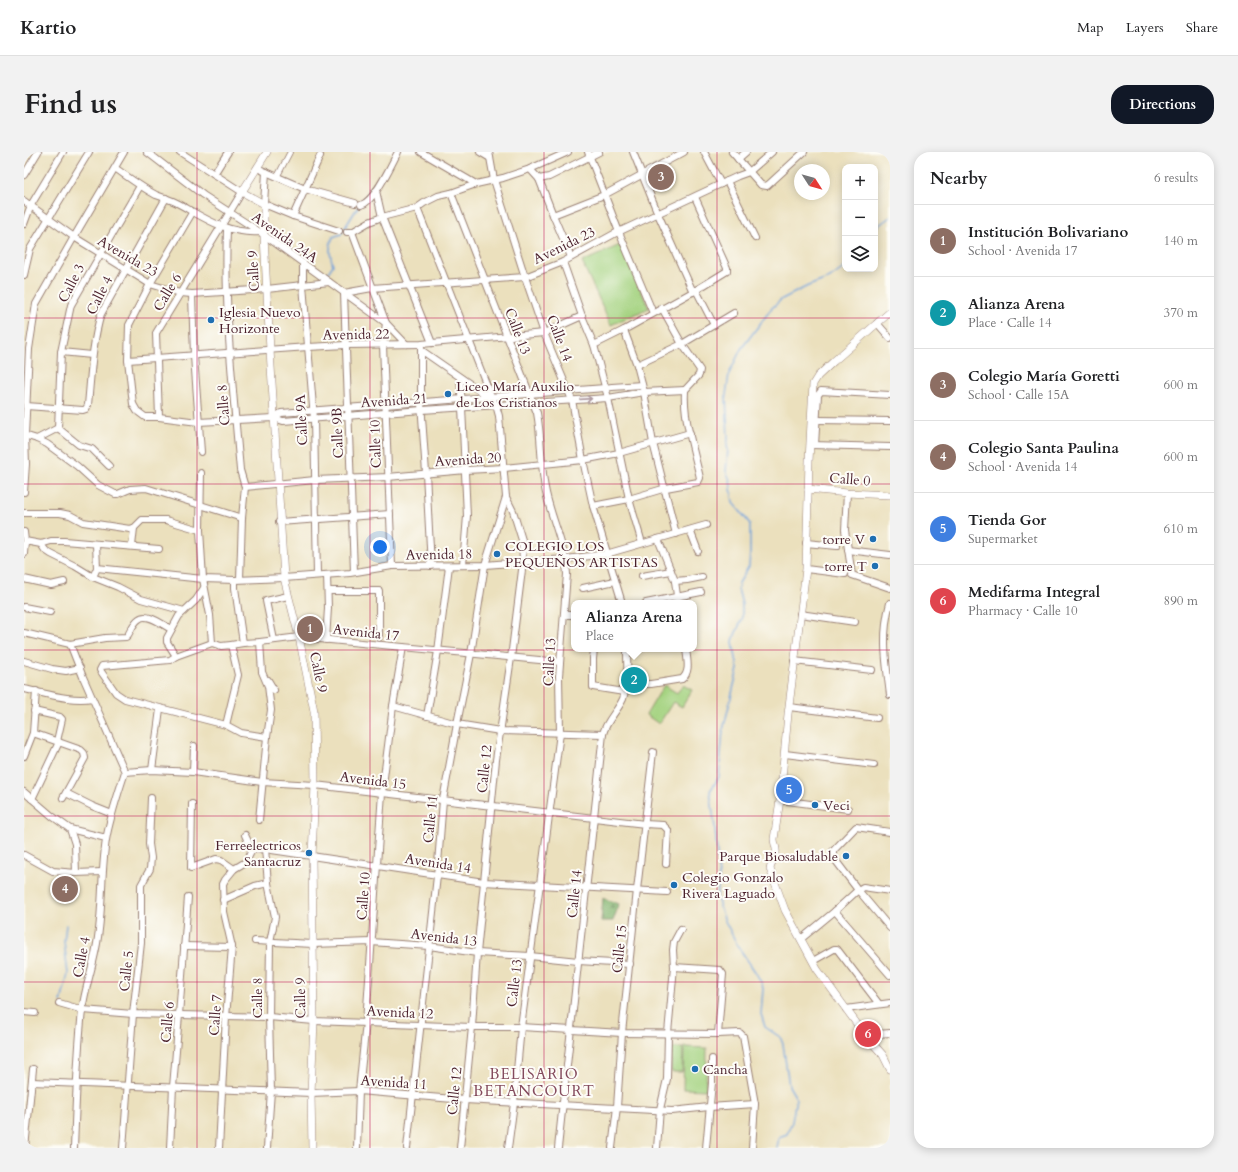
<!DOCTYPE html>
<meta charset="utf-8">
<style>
:root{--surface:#fff;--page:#f2f2f2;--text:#202124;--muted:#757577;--line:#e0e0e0;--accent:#111827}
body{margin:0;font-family:Cardo,serif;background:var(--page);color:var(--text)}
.controls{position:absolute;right:12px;top:12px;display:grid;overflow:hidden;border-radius:8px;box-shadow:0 2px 10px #0003}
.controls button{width:36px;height:36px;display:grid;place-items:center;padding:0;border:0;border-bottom:1px solid var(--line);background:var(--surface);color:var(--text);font:20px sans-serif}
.compass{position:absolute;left:770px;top:12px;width:36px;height:36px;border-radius:50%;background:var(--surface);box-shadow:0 2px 10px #0003;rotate:126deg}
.you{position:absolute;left:356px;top:395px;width:14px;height:14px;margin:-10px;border:3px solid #fff;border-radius:50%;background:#1a73e8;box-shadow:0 0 0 6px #1a73e833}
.badge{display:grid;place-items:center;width:26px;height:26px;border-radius:50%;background:var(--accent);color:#fff;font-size:13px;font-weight:700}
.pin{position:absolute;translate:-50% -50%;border:2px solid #fff;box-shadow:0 1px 4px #0006}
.popup{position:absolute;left:547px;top:448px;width:126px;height:52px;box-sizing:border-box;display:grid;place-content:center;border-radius:8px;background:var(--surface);filter:drop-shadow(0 1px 3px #0005);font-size:13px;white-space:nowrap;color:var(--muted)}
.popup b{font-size:15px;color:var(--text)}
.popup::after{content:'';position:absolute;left:50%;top:100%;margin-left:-8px;border:8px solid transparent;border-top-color:var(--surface)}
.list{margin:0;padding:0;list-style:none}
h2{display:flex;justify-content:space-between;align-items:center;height:52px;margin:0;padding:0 16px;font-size:17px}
h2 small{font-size:13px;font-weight:400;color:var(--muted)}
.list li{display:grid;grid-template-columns:26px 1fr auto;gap:12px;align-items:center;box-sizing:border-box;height:72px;padding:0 16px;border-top:1px solid var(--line)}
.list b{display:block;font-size:15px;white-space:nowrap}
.list p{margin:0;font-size:13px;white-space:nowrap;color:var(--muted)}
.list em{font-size:13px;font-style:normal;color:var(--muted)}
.icon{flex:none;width:22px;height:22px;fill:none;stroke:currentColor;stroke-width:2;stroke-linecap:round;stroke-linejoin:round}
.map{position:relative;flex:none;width:866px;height:996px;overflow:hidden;border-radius:16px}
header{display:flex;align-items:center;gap:24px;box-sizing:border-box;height:56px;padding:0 20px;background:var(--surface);border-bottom:1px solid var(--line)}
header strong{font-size:19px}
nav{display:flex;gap:22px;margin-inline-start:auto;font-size:14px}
.intro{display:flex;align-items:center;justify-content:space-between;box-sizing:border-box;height:96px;padding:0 24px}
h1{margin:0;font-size:28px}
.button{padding:10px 18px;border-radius:16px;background:var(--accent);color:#fff;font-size:14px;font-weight:700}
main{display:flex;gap:24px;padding:0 24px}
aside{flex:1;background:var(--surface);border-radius:16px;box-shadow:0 2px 10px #0003}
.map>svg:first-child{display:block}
</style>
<header>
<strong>Kartio</strong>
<nav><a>Map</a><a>Layers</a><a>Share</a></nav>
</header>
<div class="intro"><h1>Find us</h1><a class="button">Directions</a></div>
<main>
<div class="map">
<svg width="866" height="996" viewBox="0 0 866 996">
<defs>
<pattern id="forest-firs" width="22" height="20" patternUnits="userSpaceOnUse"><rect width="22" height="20" fill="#84b56f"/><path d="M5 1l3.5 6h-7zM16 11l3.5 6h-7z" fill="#6e935b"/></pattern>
</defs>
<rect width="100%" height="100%" fill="#fdfcf7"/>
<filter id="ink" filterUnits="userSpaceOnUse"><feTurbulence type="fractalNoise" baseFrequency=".025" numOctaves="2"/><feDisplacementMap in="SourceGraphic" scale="8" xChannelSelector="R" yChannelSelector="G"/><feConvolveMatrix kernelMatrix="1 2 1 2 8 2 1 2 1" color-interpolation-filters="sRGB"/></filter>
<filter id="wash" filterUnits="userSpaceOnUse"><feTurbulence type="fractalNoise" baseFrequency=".012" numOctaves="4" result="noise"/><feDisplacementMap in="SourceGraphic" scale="16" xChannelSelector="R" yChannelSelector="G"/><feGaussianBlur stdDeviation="0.9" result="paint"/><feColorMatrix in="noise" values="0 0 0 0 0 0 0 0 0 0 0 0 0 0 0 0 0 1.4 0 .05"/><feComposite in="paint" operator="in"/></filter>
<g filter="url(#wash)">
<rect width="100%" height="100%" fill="#ebe0bd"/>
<path fill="url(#forest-firs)" stroke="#676a4d" d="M579 746 595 752 589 769H577Z"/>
<g fill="#a5d381" stroke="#787956">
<path d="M596 93 625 156 587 173 558 110Z"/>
<path d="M640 533 653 541 659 533 668 538 658 555 649 550 635 572 622 563Z"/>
<path d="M660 895 683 896 682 938 659 937Z"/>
<path d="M647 896H659L658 920H647Z"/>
</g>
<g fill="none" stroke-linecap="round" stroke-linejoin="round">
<g stroke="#6fa1da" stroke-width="1.5">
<path d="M350 35 358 24"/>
<path d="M337 50 345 41"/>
<path d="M851 76 866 65"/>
<path d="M301 125 309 113C306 103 304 95 309 85L317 82 335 53"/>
<path d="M37 850 44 822 40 789 42 773"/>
<path d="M753 996 755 985 763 982 768 970 772 946 765 934 759 892 756 885 741 875 737 862 739 837 738 832 732 821 715 796 701 769 693 746 695 725 691 676 686 639 695 625 699 578 714 517 709 490 710 485 718 467V452L714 437 715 431 725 414 726 400V372L716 359 709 351 706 328 702 319 704 297 703 295 704 287 702 243 705 222 717 197 748 156 758 147 784 134 806 126 821 115"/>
</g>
</g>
</g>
<g filter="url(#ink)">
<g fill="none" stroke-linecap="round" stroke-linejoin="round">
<g stroke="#9a8074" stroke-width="6">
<path id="pedestrian" d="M253 25 266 0"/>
</g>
<g stroke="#9a8074" stroke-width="8">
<g id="minor">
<path d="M123 0 179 43 236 80 362 171 382 192"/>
<path d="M397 0 452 32"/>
<path d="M456 0 466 6"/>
<path d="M465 0 470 28 501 125 520 181 548 248 559 308 569 354 598 451"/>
<path d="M564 0 595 80 629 161"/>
<path d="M609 0 634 62 669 140"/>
<path d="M680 0 697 32"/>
<path d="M708 0 737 33 743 34 780 0"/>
<path d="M714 7 722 0"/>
<path d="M91 16C104 25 117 35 132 43 140 46 148 48 155 52 182 67 203 82 236 80"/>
<path d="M233 16 281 37 331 51"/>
<path d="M506 17 515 27 525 25 575 0"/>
<path d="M242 20 240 52 269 64 315 79"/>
<path d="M190 22 204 0"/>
<path d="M0 23 14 0"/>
<path d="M515 27 529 63 547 105"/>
<path d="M703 29 731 86"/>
<path d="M352 39 358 65 408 191"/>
<path d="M427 41 513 261C518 287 516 315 522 341 528 368 541 394 543 422L535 524 536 581 497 875 490 951 484 996"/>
<path d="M0 49 50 85 126 132 156 141 168 142 243 137 305 130"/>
<path d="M337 53C351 49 367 13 374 0"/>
<path d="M393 56 467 244 472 253 475 264 482 345 489 359 498 388 499 410 487 506 472 608 453 801 448 875 436 996"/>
<path d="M168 61 126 132 105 173 104 208 109 252 113 259 121 265H135L174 270 250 266 259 269 398 258 584 246 620 240 661 238"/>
<path d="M529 63 580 43 660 0"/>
<path d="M269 64 296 4"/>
<path d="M0 72 7 53 39 0"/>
<path d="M203 77C200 157 209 238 216 318L221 335 218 366 216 427"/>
<path d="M323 80H328L345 70 358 65 393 56 400 51 414 44 427 41 452 32 479 26 506 17 544 0"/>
<path d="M328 80 362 171 359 193 368 414"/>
<path d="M539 110 558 164 570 193 584 246 605 347 618 391"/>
<path d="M279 111V133L290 267 293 423"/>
<path d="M0 123 6 97 65 0"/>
<path d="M672 138 690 173"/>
<path d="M168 142 170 204 177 300"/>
<path d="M853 171 866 186"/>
<path d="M600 178 613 213 620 240 629 291 652 382"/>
<path d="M570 193 600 178 672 138 703 119V116L671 45"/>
<path d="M397 196V198L459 241 466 243"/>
<path d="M397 198V251L402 321 407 414"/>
<path d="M37 200 68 203"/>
<path d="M104 208 284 195 322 193 397 192 520 181 558 164"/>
<path d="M613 213 658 192 710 161"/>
<path d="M436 226 438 255 443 364 439 413"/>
<path d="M2 254 59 258 62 257 64 253C67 222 68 192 77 162L142 46"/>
<path d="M135 265 132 181 218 40 156 0"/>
<path d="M250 266 257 261 581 236 588 235 618 233"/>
<path d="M793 268 866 269"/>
<path d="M34 276 37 200 47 153 116 34"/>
<path d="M34 276 55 293 68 297 85 314"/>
<path d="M0 283 13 287 23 292 53 314 74 333 91 342H94L106 337 122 336 218 366"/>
<path d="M13 287 34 276"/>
<path d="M787 293 866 295"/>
<path d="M791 293 794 243 797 239 866 243"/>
<path d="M177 321 176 378 179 427 186 463 188 491"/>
<path d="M221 335 291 328 364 325 442 318 480 316 559 308 595 301 666 281"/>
<path d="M0 340 2 312 1 283 5 197 12 152 50 85 100 0"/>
<path d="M823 341 821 378 828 423 866 436"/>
<path d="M569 354 605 347 642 336 674 330 676 326C670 298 659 267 661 238L675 223 676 218 658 192 638 156"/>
<path d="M0 361H36L46 363 59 370 106 377 110 376 118 368H142L176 378"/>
<path d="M255 370 366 362"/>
<path d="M666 378 674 399"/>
<path d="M0 380 1 389 0 402"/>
<path d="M634 387 651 429 654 451"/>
<path d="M1 389 17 392 27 389H40L135 397"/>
<path d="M782 391 813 394"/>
<path d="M17 392 21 398 27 402 51 414 69 425 94 435 117 447 160 459"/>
<path d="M108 394 110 376"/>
<path d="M824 398 866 403"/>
<path d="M73 416 179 427 211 428 260 426 326 421 368 414 461 413 499 410 542 407 582 402 682 373"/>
<path d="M782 417 821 422"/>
<path d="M330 420 320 141 348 136 501 125 539 110 590 82 714 24 725 20 748 0"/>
<path d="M618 424 647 419"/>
<path d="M69 425 73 416 72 392"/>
<path d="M0 427 27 433 40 430"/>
<path d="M211 428V436L219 491"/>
<path d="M651 429 663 428 678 425"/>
<path d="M559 436 591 429"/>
<path d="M304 439H355V485"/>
<path d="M622 451 677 440"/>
<path d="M866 451C857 483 862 510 866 543"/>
<path d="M0 455 26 460"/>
<path d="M776 462 831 470"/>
<path d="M540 463H550"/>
<path d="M0 481 46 492 81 486 102 485 104 483C107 478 110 470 115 467 123 460 139 473 147 477"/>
<path d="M250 488 242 449 264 444"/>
<path d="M302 488 304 456 303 423"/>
<path d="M46 492 59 525 101 620"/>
<path d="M570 497 569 507V535L600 540"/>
<path d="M152 504 143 490V486L155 464 172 448 180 436"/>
<path d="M0 509 28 517 42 519 56 516"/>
<path d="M770 509 848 518"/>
<path d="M244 528 250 538"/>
<path d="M603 532H627L658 527C667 520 663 507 662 497"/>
<path d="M0 537C21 541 47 550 68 546"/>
<path d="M369 554 433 572 476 579 579 582"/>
<path d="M765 555 853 566"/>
<path d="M10 559 36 565 38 567 33 589"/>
<path d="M403 564 414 499 425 414"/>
<path d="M202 573 214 523 207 493"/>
<path d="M9 581 57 598 60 601 61 606 39 646"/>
<path d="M243 585 217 581 202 573 101 547 92 541 76 518 78 514 146 508 152 504 188 491 197 494 207 493 219 491 236 490 275 485 536 510"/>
<path d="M761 602 850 613"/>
<path d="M0 604 9 581 12 539"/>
<path d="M128 618 136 557"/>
<path d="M101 620 128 618 169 620 238 630 291 633 621 672 639 673 644 678 642 712"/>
<path d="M169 620 170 594"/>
<path d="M0 640 28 664 46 677 51 692 52 721"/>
<path d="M42 641 68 654 88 662"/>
<path d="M8 647 35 590"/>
<path d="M756 648 824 657"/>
<path d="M168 652 167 716 192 707 197 708 210 717"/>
<path d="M235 668 243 585 247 558 244 534 238 520 236 490"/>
<path d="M46 677 82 686"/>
<path d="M866 680 832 675 809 699V705L834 738 866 776"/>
<path d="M221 683 228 698"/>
<path d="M241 697 244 731 251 765 246 790 245 865 247 939 243 996"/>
<path d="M228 698 241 697 460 730 643 740"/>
<path d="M0 703 29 719 52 721 78 720"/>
<path d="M199 748 231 734 244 731"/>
<path d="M811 759 866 823"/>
<path d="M777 787 811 759 834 738 839 735 866 739"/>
<path d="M231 789 289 792 347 790 405 794 453 801 506 804 554 809 606 812"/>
<path d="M160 794 208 795"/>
<path d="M789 809 810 797H813L855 852"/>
<path d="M650 815 696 818 699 822 694 882"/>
<path d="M35 851 59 858 109 862 245 865 290 869 448 875H497L598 881 694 882 716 881 719 884 731 952 728 996"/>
<path d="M822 857 866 851"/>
<path d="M0 860 11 861"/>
<path d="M841 883 866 881"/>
<path d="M8 930 287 941 335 939 441 948 648 959 685 955 731 952"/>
<path d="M1 996 9 917"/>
<path d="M50 996C52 950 53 905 58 859 61 834 71 810 74 785 79 752 77 720 82 688 86 665 94 642 101 620"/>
<path d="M99 996 109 862 117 791V733L126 717 127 706 125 692 127 646"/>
<path d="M146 996 149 935 155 863 164 745"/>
<path d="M195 996 202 865 208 795 200 760 199 732 201 728 210 717 220 711 223 708 228 698"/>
<path d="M333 996 335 939 342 870 358 641 369 554 379 495"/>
<path d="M383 996 413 724 419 648 433 572 447 502 461 413 482 345"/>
<path d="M534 996 579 582C582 569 593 560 599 547 605 530 603 514 603 497"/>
<path d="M588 996 593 955 598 881 613 738 629 600"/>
<path d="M633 996 636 957 643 927 644 881 650 815 649 798 650 790 657 777"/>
<path d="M682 996 688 931V907"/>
</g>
</g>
<g stroke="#9a8074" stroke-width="8">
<g id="tertiary">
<path d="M243 0 218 40 240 52V84L246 198 260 426 275 485 290 559 291 633 288 705 290 869 287 941 288 996"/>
<path d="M866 160 810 209 794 224 789 232 785 309 782 417 764 562 756 648 750 687C750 692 753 696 752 701 751 707 747 711 746 717L761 758 793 817 841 883 859 903 866 917"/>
<path d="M784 337 823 341 866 343"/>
</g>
</g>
<use href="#pedestrian" stroke="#fff" stroke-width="4.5"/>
<use href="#minor" stroke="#fff" stroke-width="6"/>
<use href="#tertiary" stroke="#fff" stroke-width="7"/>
</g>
<defs><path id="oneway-shaft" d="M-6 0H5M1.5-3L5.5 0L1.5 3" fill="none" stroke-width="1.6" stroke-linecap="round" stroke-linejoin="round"/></defs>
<use stroke="#ae9aa0" href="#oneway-shaft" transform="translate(562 247) rotate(-4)"/>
</g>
<path fill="none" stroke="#c2185b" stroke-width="1" stroke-opacity="0.55" d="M173 0V996M346 0V996M520 0V996M693 0V996M0 166H866M0 332H866M0 498H866M0 664H866M0 830H866"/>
<g fill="#1f6fb2" stroke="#fdfcf7" stroke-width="1.5">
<circle cx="187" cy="168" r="4"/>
<circle cx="424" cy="242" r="4"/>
<circle cx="849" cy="387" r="4"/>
<circle cx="473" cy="402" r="4"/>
<circle cx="851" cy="414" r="4"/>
<circle cx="791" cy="653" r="4"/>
<circle cx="285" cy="701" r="4"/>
<circle cx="822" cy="704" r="4"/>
<circle cx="650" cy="733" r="4"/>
<circle cx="671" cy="917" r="4"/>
</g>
<g text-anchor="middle" stroke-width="4" stroke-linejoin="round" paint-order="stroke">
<g font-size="14" fill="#4a1f2b" stroke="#fdfcf7">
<text transform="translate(261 85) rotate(35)" y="5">Avenida 24A</text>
<text transform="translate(540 93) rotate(-26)" y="5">Avenida 23</text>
<text transform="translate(104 104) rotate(30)" y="5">Avenida 23</text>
<text transform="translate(229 119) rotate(-93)" y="5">Calle 9</text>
<text transform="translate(47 131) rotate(-63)" y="5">Calle 3</text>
<text transform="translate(143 140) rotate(-59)" y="5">Calle 6</text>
<text transform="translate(75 143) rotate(-64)" y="5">Calle 4</text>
<text transform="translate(494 179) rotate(69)" y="5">Calle 13</text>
<text transform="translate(332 182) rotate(-1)" y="5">Avenida 22</text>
<text transform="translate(536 186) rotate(69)" y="5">Calle 14</text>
<text transform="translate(370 248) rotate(-4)" y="5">Avenida 21</text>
<text transform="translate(199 253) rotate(-94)" y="5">Calle 8</text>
<text transform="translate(277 268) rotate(-93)" y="5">Calle 9A</text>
<text transform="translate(313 281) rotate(-92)" y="5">Calle 9B</text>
<text transform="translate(351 292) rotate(-92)" y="5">Calle 10</text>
<text transform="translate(444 307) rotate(-4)" y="5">Avenida 20</text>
<text transform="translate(826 327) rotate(4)" y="5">Calle 0</text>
<text transform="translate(415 402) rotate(-1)" y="5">Avenida 18</text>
<text transform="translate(342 480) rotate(6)" y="5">Avenida 17</text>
<text transform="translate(525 510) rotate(-87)" y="5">Calle 13</text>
<text transform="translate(295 520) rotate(78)" y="5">Calle 9</text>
<text transform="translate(460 617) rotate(-84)" y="5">Calle 12</text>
<text transform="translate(349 628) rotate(7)" y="5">Avenida 15</text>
<text transform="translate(406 667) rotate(-84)" y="5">Calle 11</text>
<text transform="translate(414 711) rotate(9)" y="5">Avenida 14</text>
<text transform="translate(550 742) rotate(-84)" y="5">Calle 14</text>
<text transform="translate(339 744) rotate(-86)" y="5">Calle 10</text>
<text transform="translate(420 785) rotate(7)" y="5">Avenida 13</text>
<text transform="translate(595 797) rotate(-84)" y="5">Calle 15</text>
<text transform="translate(57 805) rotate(-79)" y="5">Calle 4</text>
<text transform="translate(102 819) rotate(-84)" y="5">Calle 5</text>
<text transform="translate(490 831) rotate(-83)" y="5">Calle 13</text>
<text transform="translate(233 846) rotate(-90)" y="5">Calle 8</text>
<text transform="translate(276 846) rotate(-91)" y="5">Calle 9</text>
<text transform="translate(376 860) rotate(3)" y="5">Avenida 12</text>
<text transform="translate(191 863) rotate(-86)" y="5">Calle 7</text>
<text transform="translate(143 870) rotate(-85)" y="5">Calle 6</text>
<text transform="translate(370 930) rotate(4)" y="5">Avenida 11</text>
<text transform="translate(430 939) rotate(-84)" y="5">Calle 12</text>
</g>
<g font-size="14" fill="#4a1f2b" stroke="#fdfcf7" text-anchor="start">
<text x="195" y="165">Iglesia Nuevo<tspan x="195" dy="16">Horizonte</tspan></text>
<text x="432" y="239">Liceo María Auxilio<tspan x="432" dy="16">de Los Cristianos</tspan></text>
<text x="841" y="392" text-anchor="end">torre V</text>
<text x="481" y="399">COLEGIO LOS<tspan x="481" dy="16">PEQUEÑOS ARTISTAS</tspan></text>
<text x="843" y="419" text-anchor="end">torre T</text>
<text x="799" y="658">Veci</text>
<text x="277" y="698" text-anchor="end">Ferreelectricos<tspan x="277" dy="16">Santacruz</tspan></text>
<text x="814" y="709" text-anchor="end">Parque Biosaludable</text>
<text x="658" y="730">Colegio Gonzalo<tspan x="658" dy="16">Rivera Laguado</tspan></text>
<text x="679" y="922">Cancha</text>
</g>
<g font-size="15" letter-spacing="1" fill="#844b5d" stroke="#fdfcf7">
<text x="510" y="927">BELISARIO<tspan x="510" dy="17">BETANCOURT</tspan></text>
</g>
</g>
</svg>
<div class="controls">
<button>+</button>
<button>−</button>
<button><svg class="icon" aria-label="layers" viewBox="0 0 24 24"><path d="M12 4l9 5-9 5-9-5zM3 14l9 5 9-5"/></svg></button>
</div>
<svg class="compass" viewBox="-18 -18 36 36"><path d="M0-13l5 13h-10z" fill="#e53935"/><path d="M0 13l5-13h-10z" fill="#757577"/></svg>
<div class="you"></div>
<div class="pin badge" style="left:286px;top:477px;background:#8d6e63">1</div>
<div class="pin badge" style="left:610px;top:528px;background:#0f9aa8">2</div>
<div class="popup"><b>Alianza Arena</b>Place</div>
<div class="pin badge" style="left:637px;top:25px;background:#8d6e63">3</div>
<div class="pin badge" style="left:41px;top:737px;background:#8d6e63">4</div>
<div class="pin badge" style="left:765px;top:638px;background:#3f7fe0">5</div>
<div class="pin badge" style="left:844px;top:882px;background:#e0444e">6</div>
</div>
<aside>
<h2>Nearby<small>6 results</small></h2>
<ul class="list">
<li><span class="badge" style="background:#8d6e63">1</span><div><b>Institución Bolivariano</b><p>School · Avenida 17</p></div><em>140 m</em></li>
<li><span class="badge" style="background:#0f9aa8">2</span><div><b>Alianza Arena</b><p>Place · Calle 14</p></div><em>370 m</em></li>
<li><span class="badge" style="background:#8d6e63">3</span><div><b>Colegio María Goretti</b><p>School · Calle 15A</p></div><em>600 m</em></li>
<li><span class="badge" style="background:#8d6e63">4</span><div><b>Colegio Santa Paulina</b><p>School · Avenida 14</p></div><em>600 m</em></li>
<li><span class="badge" style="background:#3f7fe0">5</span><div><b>Tienda Gor</b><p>Supermarket</p></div><em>610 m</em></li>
<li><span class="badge" style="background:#e0444e">6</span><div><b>Medifarma Integral</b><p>Pharmacy · Calle 10</p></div><em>890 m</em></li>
</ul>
</aside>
</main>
